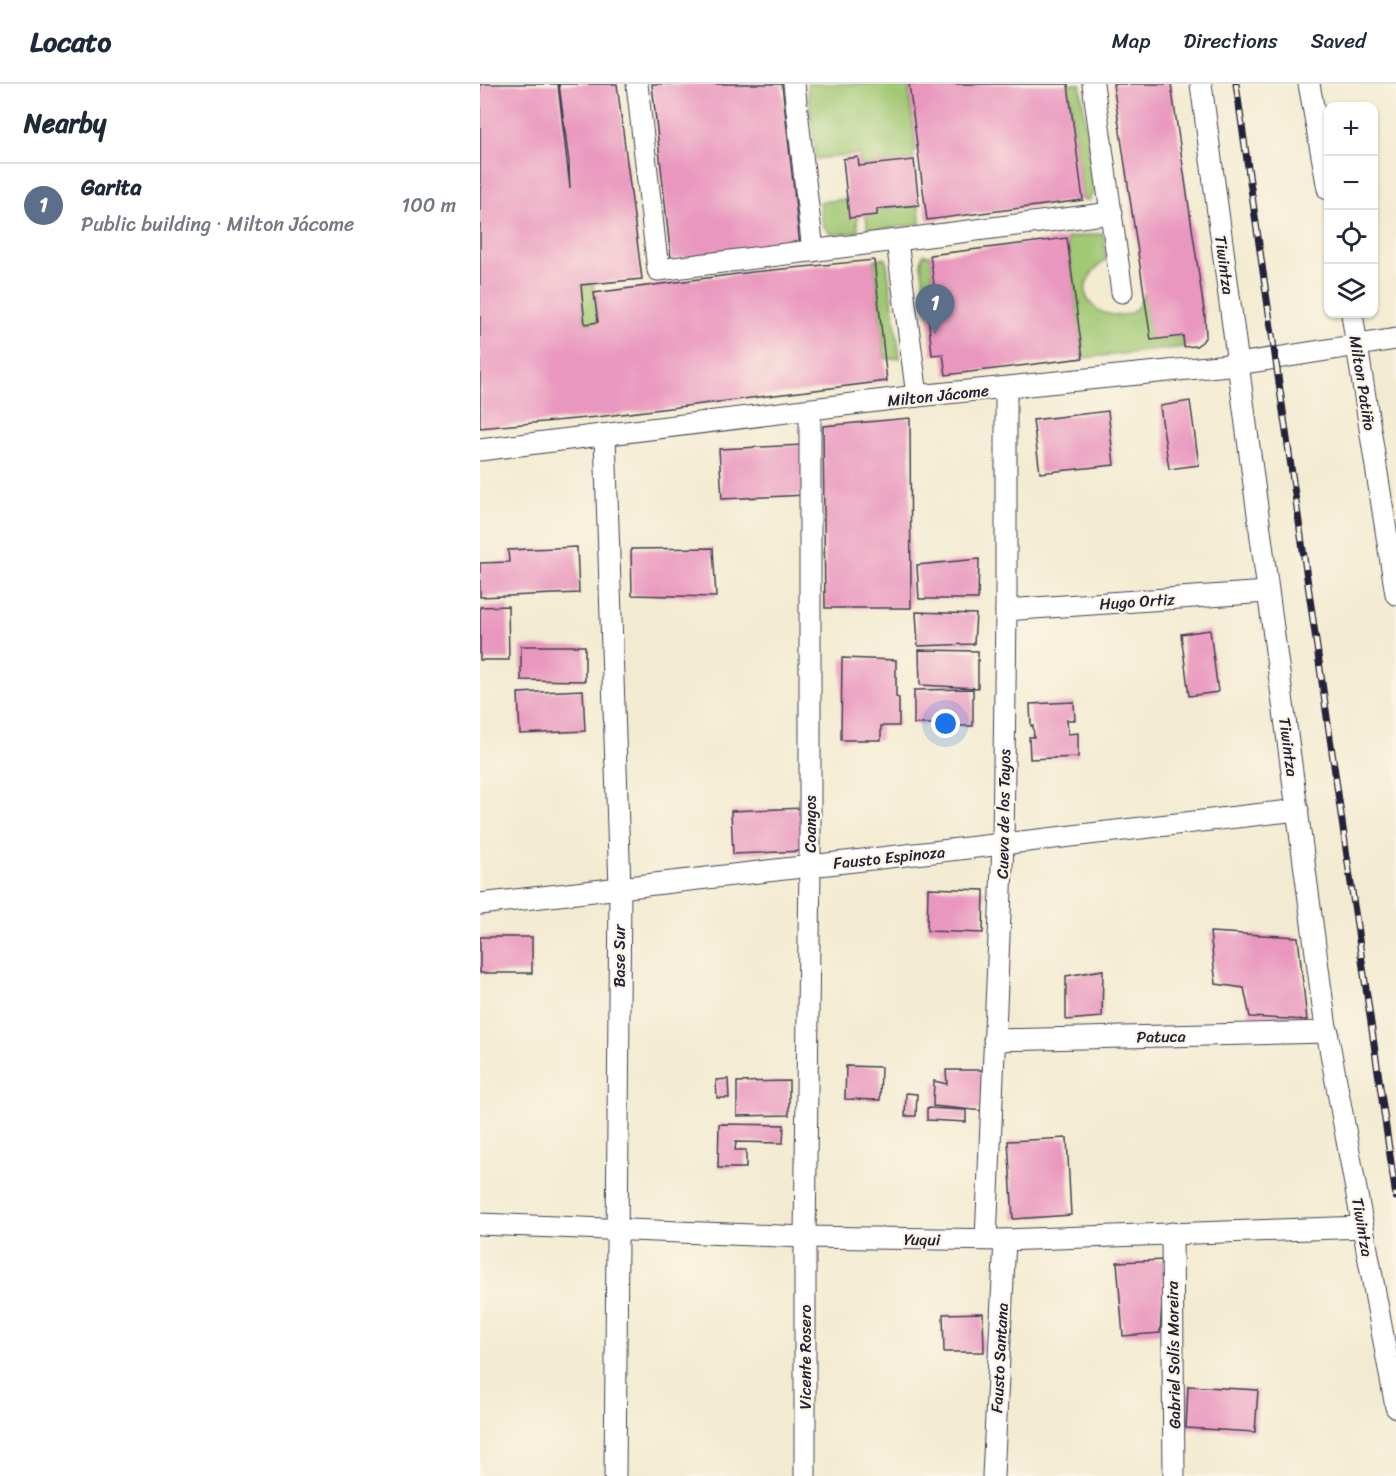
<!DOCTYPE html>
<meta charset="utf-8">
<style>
:root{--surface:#fff;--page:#f2f2f3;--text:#1f2937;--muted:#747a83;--line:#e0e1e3;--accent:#7c3aed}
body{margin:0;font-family:Sriracha,sans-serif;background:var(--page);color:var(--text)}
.controls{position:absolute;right:18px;top:18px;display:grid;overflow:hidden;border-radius:12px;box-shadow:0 2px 4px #0004}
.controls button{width:54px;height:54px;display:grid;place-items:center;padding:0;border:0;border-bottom:2px solid var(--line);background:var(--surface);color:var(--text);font:30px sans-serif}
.you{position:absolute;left:466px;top:640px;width:21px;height:21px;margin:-15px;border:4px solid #fff;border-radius:50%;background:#1a73e8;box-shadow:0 0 0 9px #1a73e833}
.badge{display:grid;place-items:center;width:39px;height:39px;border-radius:50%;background:var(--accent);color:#fff;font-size:20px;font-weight:700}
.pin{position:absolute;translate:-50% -50px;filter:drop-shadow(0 2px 3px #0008)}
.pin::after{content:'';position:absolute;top:32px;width:21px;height:18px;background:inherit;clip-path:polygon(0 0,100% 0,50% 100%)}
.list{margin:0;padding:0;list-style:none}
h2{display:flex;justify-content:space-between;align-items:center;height:78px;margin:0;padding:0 24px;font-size:26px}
h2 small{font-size:20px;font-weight:400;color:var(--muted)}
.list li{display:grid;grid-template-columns:39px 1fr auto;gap:18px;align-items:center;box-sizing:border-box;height:84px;padding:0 24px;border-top:2px solid var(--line)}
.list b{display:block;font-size:22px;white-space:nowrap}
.list p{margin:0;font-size:20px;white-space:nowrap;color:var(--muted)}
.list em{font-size:20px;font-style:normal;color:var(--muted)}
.icon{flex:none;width:33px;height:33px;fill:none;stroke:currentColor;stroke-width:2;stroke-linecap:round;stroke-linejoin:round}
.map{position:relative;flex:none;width:916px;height:1392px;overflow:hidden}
header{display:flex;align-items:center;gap:36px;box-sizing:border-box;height:84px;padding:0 30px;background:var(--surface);border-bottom:2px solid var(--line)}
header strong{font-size:28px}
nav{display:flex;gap:33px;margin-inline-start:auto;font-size:21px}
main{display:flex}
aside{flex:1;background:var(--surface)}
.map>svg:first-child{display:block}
</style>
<header>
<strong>Locato</strong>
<nav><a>Map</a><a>Directions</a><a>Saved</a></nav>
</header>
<main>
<aside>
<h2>Nearby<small></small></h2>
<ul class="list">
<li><span class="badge" style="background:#5c6f8a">1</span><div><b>Garita</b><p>Public building · Milton Jácome</p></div><em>100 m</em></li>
</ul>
</aside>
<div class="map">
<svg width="916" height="1392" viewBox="0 0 916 1392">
<rect width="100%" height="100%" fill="#fcf5e5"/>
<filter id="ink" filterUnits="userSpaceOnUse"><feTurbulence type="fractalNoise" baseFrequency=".0167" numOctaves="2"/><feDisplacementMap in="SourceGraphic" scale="12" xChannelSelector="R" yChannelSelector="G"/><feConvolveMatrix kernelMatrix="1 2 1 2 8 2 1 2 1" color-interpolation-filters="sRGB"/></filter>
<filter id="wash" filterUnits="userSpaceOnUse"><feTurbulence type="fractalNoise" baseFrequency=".008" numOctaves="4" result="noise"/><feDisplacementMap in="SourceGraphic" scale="24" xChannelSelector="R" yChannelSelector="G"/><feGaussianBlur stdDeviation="1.35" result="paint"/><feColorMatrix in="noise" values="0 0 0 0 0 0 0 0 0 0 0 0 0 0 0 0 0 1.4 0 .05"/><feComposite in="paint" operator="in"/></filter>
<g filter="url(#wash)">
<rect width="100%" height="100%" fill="#f3ebd1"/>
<g fill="#a1c873" stroke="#627557" stroke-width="1.5">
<path d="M327 0H428L436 67 433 68 434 76 379 82 380 70 336 75Z"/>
<path d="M588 0H600L615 106 609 116H603Z"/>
<path d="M367 115 377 133 378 148 359 150 350 149 343 141 340 118Z"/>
<path d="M439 121 440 140 388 147 386 132 397 125Z"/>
<path d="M623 149 626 175C573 218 638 244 656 225 660 221 662 213 665 208L671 255 703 252 704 263 603 274 587 154Z"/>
<path d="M443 171H450L458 229 448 230 441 180Z"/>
<path d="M401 174 406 175 407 180 420 274 405 275 394 176Z"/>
<path d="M113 200 118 238 105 240 100 201Z"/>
</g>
<g id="blocks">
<g fill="#e997be">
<path d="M0 0H78L90 104 89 78 79 0H137L162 195 101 201 105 240 118 238 114 209 272 188 394 176 407 297 117 333 0 344Z"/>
<path d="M172 0H302L320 162 191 175Z"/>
<path d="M429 0H588L603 116 447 136Z"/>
<path d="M633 0H691L725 233 726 252 722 258 716 262 704 263 703 252 671 256Z"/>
<path d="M378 73 379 82 434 76 439 121 397 125V131L369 134 363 75Z"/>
<path d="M587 154 603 274 466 291 463 270 452 271 448 230 458 229 450 171Z"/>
<path d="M710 317 719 381 689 385 680 322Z"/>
<path d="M628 327 634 381 560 389 553 336Z"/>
<path d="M430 334 431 524H345L343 342Z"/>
<path d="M323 361 326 411 242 415 239 365Z"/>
<path d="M97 463 99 509 0 513V479L29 478 28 466Z"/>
<path d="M233 464 236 513 152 511 151 465Z"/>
<path d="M499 475 498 515H439L437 481Z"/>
<path d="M28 522 29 576H0V523Z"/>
<path d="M436 528 496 530 494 560 438 562Z"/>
<path d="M730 546 738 608 709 612 701 550Z"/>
<path d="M41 562H105V597L41 596Z"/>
<path d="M439 566 498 567V604L440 601Z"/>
<path d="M362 574 416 576V613L419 614V642H401V656H361Z"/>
<path d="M493 605V642H468V632H458V640H434V606Z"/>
<path d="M103 606 105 647 40 650 38 609Z"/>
<path d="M594 618 595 636H587L588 650 598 649V673L550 675 549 653H554L553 642H551L550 620Z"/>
<path d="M323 724 325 767 253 770 251 727Z"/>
<path d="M448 804 504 806 503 849 447 847Z"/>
<path d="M730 848 818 853 827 936 770 933 764 904 736 900Z"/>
<rect x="0" y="853" width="52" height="36"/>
<path d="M623 886 622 933 586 936V892Z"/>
<path d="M366 982 401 983 400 1016 365 1015Z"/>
<path d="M466 986H506L504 1027 453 1022 454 997 467 1000Z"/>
<path d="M248 995 249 1014H237L236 996Z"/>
<path d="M309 997V1031L257 1032V998Z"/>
<path d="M426 1009 437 1010 436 1032H425Z"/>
<path d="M447 1024 486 1026V1038L447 1036Z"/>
<path d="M239 1040 304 1041 303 1059 256 1058 255 1066H266V1084H238Z"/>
<path d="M587 1054 591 1131 533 1135 528 1057Z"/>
<path d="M685 1176 680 1249 643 1252 637 1178Z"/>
<path d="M503 1229 504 1268H464L463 1230Z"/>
<path d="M708 1302 778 1306 775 1348 706 1344Z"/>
</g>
</g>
</g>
<g filter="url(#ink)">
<use href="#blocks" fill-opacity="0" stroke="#414052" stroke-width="1.5"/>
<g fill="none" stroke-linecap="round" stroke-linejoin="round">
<g stroke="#414052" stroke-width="23">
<g id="street">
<path d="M157 0 178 186 632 129"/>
<path d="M314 0 333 167"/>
<path d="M613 0 642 208"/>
<path d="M721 0 845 937 916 1323"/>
<path d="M829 0 848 105"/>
<path d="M417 157 437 312"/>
<path d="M872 230 916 510"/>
<path d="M125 352 140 804 135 1392"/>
<path d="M0 366 437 312 758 280 916 255"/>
<path d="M526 526 787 508"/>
<path d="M0 820 818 726"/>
<path d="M514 956 848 948"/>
<path d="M0 1140 325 1153 525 1156 883 1143"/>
<path d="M692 1149 694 1392"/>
<path d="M506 1155 523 760 526 526V305"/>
<path d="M325 1392V1153L330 782V326"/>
<path d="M513 1392 525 1156"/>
</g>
</g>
<use href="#street" stroke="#fff" stroke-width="21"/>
<g stroke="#22223b" stroke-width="7">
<path id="rail" d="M756 0 916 1113"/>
</g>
<use href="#rail" stroke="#fcf5e5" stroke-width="4.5" stroke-dasharray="14" stroke-linecap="butt"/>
</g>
</g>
<g text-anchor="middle" stroke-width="4.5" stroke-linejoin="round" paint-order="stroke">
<g font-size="16" fill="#22223b" stroke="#fcf5e5">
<text transform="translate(745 181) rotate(82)" y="6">Tiwintza</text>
<text transform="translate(883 299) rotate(81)" y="6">Milton Patiño</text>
<text transform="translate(458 311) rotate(-6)" y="6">Milton Jácome</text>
<text transform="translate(657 517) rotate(-4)" y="6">Hugo Ortiz</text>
<text transform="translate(809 663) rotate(82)" y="6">Tiwintza</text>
<text transform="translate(523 730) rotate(-89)" y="6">Cueva de los Tayos</text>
<text transform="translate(330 740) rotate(-90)" y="6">Coangos</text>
<text transform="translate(409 773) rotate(-6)" y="6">Fausto Espinoza</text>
<text transform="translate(139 872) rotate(-90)" y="6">Base Sur</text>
<text transform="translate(681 952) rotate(-1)" y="6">Patuca</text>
<text transform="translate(883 1143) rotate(80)" y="6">Tiwintza</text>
<text transform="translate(442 1155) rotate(1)" y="6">Yuqui</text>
<text transform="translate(693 1271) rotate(-91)" y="6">Gabriel Solís Moreira</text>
<text transform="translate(325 1273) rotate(-90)" y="6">Vicente Rosero</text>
<text transform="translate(519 1274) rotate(-87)" y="6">Fausto Santana</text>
</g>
</g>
</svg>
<div class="controls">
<button>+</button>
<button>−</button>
<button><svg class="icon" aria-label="locate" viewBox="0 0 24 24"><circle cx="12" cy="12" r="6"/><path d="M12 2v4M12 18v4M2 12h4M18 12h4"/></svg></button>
<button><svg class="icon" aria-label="layers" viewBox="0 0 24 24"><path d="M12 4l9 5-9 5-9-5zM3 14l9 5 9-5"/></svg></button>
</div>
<div class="you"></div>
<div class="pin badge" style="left:455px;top:250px;background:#5c6f8a">1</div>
</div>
</main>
